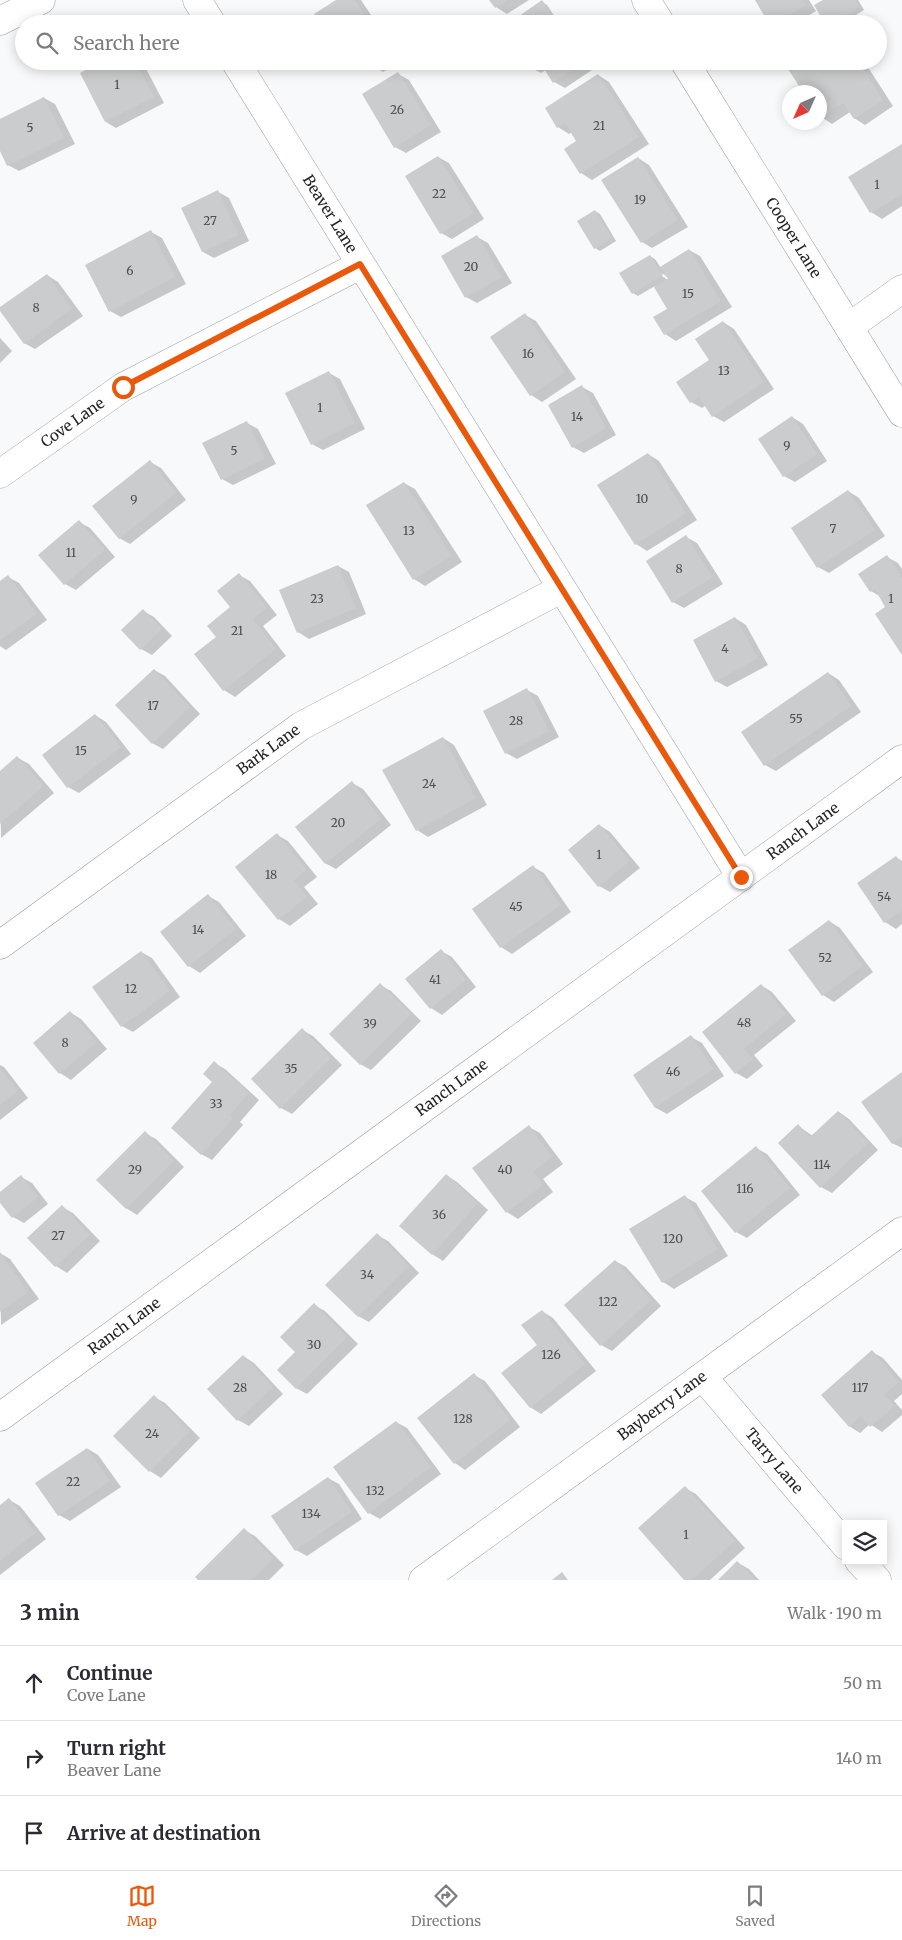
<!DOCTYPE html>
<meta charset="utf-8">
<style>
:root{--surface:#fff;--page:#f2f2f3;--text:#2b2b33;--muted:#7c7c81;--line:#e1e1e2;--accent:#ea580c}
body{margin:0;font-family:Merriweather,serif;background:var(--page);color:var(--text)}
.controls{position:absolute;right:15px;bottom:15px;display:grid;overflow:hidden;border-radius:0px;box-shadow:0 2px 12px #0003}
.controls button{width:45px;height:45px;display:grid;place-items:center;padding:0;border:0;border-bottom:1px solid var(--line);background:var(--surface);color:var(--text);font:25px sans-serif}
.compass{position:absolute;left:782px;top:85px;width:45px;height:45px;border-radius:50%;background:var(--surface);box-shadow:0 2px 12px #0003;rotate:225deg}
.stop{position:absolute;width:15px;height:15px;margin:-11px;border:4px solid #ea580c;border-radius:50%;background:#fff}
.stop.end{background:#ea580c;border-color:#fff;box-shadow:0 1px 5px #0008}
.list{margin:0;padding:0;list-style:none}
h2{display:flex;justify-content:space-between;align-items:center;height:65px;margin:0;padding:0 20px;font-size:21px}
h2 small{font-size:16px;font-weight:400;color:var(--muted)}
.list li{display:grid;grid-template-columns:32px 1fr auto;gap:15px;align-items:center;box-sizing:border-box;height:75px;padding:0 20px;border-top:1px solid var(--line)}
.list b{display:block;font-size:19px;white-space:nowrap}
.list p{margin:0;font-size:16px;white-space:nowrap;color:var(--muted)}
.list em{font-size:16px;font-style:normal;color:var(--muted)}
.icon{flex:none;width:28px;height:28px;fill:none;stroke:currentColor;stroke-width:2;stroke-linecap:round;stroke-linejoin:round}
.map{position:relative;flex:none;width:902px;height:1580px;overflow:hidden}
.search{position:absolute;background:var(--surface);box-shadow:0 2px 12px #0003;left:15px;right:15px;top:15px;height:55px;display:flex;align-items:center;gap:12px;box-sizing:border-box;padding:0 18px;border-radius:28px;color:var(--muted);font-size:19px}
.sheet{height:290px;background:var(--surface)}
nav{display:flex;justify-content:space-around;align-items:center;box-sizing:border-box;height:70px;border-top:1px solid var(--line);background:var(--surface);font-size:14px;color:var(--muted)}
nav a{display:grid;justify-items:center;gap:2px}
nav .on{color:var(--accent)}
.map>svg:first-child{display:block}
</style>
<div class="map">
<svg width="902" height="1580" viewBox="0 0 902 1580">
<rect width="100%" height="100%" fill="#f8f9fa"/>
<g fill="#0003" fill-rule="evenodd">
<path d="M338 0H361L377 24H321Z"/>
<path d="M491 0H529L507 14 496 7Z"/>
<path d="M756 0H809L816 11 795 24H771Z"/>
<path d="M825 0H858L864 10 842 24H827Z"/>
<path d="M542 2 547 5 559 23 561 21 565 24H520Z"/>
<path d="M106 61H142L164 103 116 128 106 122Z"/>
<path d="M373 61H401L383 72 378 69Z"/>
<path d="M526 61H595L598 66 565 88 554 82 546 70 541 73 530 67Z"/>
<path d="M802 61H864L893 106 865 125 854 118 850 112 832 124 820 116V92H805L790 69Z"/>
<path d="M398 74 409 80 441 132 406 153 395 147Z"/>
<path d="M598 75 609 82 649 144 592 180 581 173 566 150 578 142 572 132 569 134 558 127Z"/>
<path d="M44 98 55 104 75 144 19 171 8 165 0 148V120Z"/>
<path d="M902 145V206L882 219 871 212Z"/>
<path d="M438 157 449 163 484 219 452 239 441 233Z"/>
<path d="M638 158 649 165 688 227 652 248 642 242Z"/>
<path d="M218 192 229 198 249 241 214 258 203 252 183 208Z"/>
<path d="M595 211 600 214 616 241 600 251 595 248Z"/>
<path d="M151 232 162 238 186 284 121 317 110 311Z"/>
<path d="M477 237 488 243 512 283 477 303 466 297Z"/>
<path d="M689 250 700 256 732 307 676 341 665 334 655 317 669 309 655 286 638 296 633 293 650 256 655 259 661 268ZM658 271 668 277V280L657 273Z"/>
<path d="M47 275 58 282 83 316 35 349 24 343 0 309Z"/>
<path d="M525 315 536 321 576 379 542 402 531 395Z"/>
<path d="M723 322 734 329 774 389 724 422 713 416 706 405 702 408 691 402 711 360Z"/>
<path d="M0 338 12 351 0 363Z"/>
<path d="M329 373 340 379 365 429 323 450 312 444Z"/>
<path d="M582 387 593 393 616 435 584 453 573 447Z"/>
<path d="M792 417 803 424 827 461 795 482 784 476Z"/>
<path d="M247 423 258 429 276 464 233 485 222 479Z"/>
<path d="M648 454 659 461 697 520 647 551 636 544Z"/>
<path d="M150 462 161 468 186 500 130 544 119 538Z"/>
<path d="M404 483 415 489 462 562 425 586 414 579 367 506Z"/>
<path d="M848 491 859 498 885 536 829 573 818 567Z"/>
<path d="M79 522 90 528 115 557 76 590 65 584Z"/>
<path d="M686 537 697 543 723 584 684 608 673 602Z"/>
<path d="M887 557 898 563 902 569V653L887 607 881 597 871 591 860 574Z"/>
<path d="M338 566 349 572 366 614 309 639 298 632Z"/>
<path d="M239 575 250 581 277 615 263 626 286 656 235 697 224 690 195 655 218 637 232 607Z"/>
<path d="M8 577 19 583 47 620 6 650 0 646V583Z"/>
<path d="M143 611 154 617 172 636 152 655 141 649 123 630Z"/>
<path d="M735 618 746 625 768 665 727 687 716 681Z"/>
<path d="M154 670 165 676 200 714 163 749 152 743Z"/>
<path d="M828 673 839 680 861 712 776 771 765 765Z"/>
<path d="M527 690 538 696 559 737 517 759 506 753Z"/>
<path d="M95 715 106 722 131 754 79 793 68 787Z"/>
<path d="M443 738 454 745 487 805 428 837 417 830Z"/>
<path d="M18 758 29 764 54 793 1 838 0 773Z"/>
<path d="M352 783 363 789 391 825 336 869 325 863Z"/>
<path d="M599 825 610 832 640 868 610 892 599 886 570 850Z"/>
<path d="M277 835 288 841 317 877 304 887 318 904 290 926 279 919 237 867Z"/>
<path d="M896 857 902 861V924L896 929 885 922 858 884Z"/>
<path d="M533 867 544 873 571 912 512 954 501 947 474 909Z"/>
<path d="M208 896 219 902 246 936 200 973 189 966 162 932Z"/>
<path d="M829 921 840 928 873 972 834 1002 823 995Z"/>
<path d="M441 951 452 957 476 987 442 1015 431 1008 407 979Z"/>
<path d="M141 952 152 958 180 997 133 1032 122 1026Z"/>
<path d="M380 985 391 991 421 1021 371 1070 360 1064Z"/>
<path d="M761 985 772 992 796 1021 754 1055 763 1066 747 1079 736 1073Z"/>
<path d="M71 1013 81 1019 107 1049 71 1080 60 1073 35 1044Z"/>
<path d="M302 1030 313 1036 342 1065 292 1114 281 1108Z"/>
<path d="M691 1037 702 1043 724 1076 667 1114 656 1108 634 1075Z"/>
<path d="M214 1063 225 1069 259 1100 240 1122 243 1125 212 1160 201 1154 214 1082Z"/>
<path d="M0 1065 4 1067 28 1098 0 1120Z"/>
<path d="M902 1073V1148L892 1143Z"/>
<path d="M839 1112 849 1119 878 1150 832 1193 821 1187 798 1126 813 1136Z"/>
<path d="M529 1127 540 1133 563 1164 543 1179 553 1192 518 1219 507 1212 474 1168Z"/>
<path d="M145 1133 156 1139 184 1167 137 1215 126 1208Z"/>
<path d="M756 1148 767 1154 800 1195 747 1238 736 1232Z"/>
<path d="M446 1175 457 1182 488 1210 443 1261 432 1254Z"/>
<path d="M21 1177 32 1183 48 1204 24 1223 13 1217 0 1201V1193Z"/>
<path d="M685 1197 696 1203 728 1256 674 1289 663 1282 631 1229Z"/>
<path d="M62 1207 73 1213 100 1241 67 1273 56 1266 29 1238Z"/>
<path d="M377 1235 388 1241 419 1273 369 1322 358 1316Z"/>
<path d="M0 1253 10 1259 39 1299 1 1325Z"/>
<path d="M615 1261 626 1267 661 1306 612 1351 601 1345Z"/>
<path d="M314 1305 325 1311 358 1344 307 1394 296 1388 297 1352Z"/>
<path d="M542 1311 553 1318 596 1371 541 1414 530 1407Z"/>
<path d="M872 1352 883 1358 902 1380V1394L894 1401 902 1410V1415L882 1432 870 1424 860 1433 849 1426Z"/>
<path d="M243 1356 254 1363 283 1394 249 1426 238 1420Z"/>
<path d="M474 1375 485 1381 520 1427 465 1470 455 1463Z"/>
<path d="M154 1397 165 1403 200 1438 161 1478 150 1471 115 1436Z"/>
<path d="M396 1422 407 1428 441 1474 380 1519 369 1513Z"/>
<path d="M88 1449 98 1455 121 1487 70 1521 59 1515Z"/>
<path d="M328 1478 339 1484 362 1519 307 1556 296 1550Z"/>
<path d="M685 1488 696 1494 745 1548 710 1580H686Z"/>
<path d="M9 1500 20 1506 46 1539 0 1575V1507Z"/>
<path d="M244 1530 255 1536 284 1565 269 1580H200Z"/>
<path d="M738 1563 749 1569 759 1580H720Z"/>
</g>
<g fill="#cbcccd">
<path d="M336 0H355L371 24H320L314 14Z"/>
<path d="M489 0H508L495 8Z"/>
<path d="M542 0 555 20 549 24H519L515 19Z"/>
<path d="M755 0H803L806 5 774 24H769Z"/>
<path d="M823 0H855L860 7 832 24H825L814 5Z"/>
<path d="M103 61H135L154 97 105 122 80 73Z"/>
<path d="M372 61H392L377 70Z"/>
<path d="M524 61H539L529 68Z"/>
<path d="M539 61H585L553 83Z"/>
<path d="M800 61H858L883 100 854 119 843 103 820 118V92H803L788 69Z"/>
<path d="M398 72 431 125 394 148 362 94Z"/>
<path d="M598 74 639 137 580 174 564 149 576 141 565 123 557 128 545 108Z"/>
<path d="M44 97 64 138 7 166 0 151V119Z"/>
<path d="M902 144V194L870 213 848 177Z"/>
<path d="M438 156 474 213 440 234 405 176Z"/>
<path d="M638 157 678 220 641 243 601 180Z"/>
<path d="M218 190 239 235 202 252 181 208Z"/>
<path d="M595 210 612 238 594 249 577 221Z"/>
<path d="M151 230 175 277 109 312 85 265Z"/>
<path d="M477 235 502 277 465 298 441 256Z"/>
<path d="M689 249 721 301 664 335 653 317 667 309 654 287 668 279 660 267Z"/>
<path d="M650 255 663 275 632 294 619 273Z"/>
<path d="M47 274 72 309 24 344 0 311V307Z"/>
<path d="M525 313 565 372 530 396 490 337Z"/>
<path d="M723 321 764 382 712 417 699 397 690 403 676 382 709 360 695 339Z"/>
<path d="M329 371 355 423 311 445 285 393Z"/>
<path d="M582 385 606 428 572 448 548 405Z"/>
<path d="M792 416 817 454 783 477 758 439Z"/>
<path d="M247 421 265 458 221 480 202 443Z"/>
<path d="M648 453 686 513 635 545 597 485Z"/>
<path d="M150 460 176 493 119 539 92 506Z"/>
<path d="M404 482 452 556 413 580 366 505Z"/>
<path d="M848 490 875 530 817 568 791 528Z"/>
<path d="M79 520 105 550 64 585 38 555Z"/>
<path d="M686 535 713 577 672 603 646 561Z"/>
<path d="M887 555 902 578V655L875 614 885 607 875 589 870 592 858 574Z"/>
<path d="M338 565 356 608 297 633 279 590Z"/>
<path d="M239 573 267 608 253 619 276 649 223 691 194 654 216 637 207 626 230 607 217 591Z"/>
<path d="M8 575 37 614 0 640V581Z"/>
<path d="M143 609 162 629 140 650 121 630Z"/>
<path d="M735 617 758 658 715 682 693 640Z"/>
<path d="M154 669 190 707 152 744 115 705Z"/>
<path d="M828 672 851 706 764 766 741 732Z"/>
<path d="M527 688 549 731 505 754 483 711Z"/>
<path d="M95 714 121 747 67 788 42 755Z"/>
<path d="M443 737 476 798 416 831 382 770Z"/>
<path d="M17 756 44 786 0 824V771Z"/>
<path d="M352 781 381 819 325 864 295 827Z"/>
<path d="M599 824 630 861 598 887 568 850Z"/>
<path d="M277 833 307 870 294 880 307 897 278 920 235 867Z"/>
<path d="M896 856 902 864V911L884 923 857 883Z"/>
<path d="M533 865 561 905 500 948 472 909Z"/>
<path d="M208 894 236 929 188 967 160 932Z"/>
<path d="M829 920 863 966 822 996 788 950Z"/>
<path d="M441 949 466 980 430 1009 405 979Z"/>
<path d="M141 951 170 991 121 1027 92 987Z"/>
<path d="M380 983 411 1014 360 1065 329 1034Z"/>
<path d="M761 984 786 1014 744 1049 753 1059 735 1074 702 1032Z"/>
<path d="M70 1011 97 1042 59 1074 33 1043Z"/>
<path d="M302 1028 331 1058 280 1109 251 1079Z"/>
<path d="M691 1035 714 1069 655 1108 633 1075Z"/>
<path d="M214 1061 249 1093 230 1115 233 1118 201 1155 171 1128 212 1082 203 1074Z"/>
<path d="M0 1068 18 1091 0 1105Z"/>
<path d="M902 1072V1136L892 1144 861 1102Z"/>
<path d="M838 1111 868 1143 820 1188 778 1143 798 1124 810 1137Z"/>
<path d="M529 1125 552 1157 533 1172 543 1185 506 1213 472 1168Z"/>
<path d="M145 1131 174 1161 126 1209 96 1180Z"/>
<path d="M756 1146 790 1188 735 1233 701 1191Z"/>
<path d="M446 1174 478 1203 432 1255 399 1226Z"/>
<path d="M21 1175 38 1197 12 1218 0 1203V1192Z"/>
<path d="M685 1195 718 1249 662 1283 629 1229Z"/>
<path d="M62 1205 90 1235 55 1267 27 1238Z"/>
<path d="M377 1233 409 1266 358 1317 325 1285Z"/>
<path d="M0 1252 28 1292 0 1312Z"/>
<path d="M615 1260 651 1300 600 1346 564 1305Z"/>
<path d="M314 1303 347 1337 296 1389 277 1370 295 1352 280 1337Z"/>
<path d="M542 1310 585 1364 530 1408 501 1373 537 1345 521 1325Z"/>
<path d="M872 1350 899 1382 884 1394 895 1406 870 1427 861 1416 849 1427 821 1395Z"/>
<path d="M243 1355 273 1387 237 1421 207 1389Z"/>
<path d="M474 1373 510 1420 454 1464 417 1418Z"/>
<path d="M154 1395 190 1432 149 1472 113 1436Z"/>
<path d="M396 1421 431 1467 368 1514 333 1467Z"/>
<path d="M87 1448 110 1481 58 1516 35 1483Z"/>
<path d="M328 1477 352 1512 295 1551 271 1516Z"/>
<path d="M685 1486 735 1541 692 1580H684L638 1528Z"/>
<path d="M9 1498 36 1533 0 1560V1505Z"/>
<path d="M244 1528 274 1558 252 1580H198L195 1577Z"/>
<path d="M737 1561 756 1580H718Z"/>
<path d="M562 1572 568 1580H552Z"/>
</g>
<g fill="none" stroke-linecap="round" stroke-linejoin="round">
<g stroke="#9f9fa1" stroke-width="29">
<g id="minor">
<path d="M197 0 212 24"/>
<path d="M646 0 661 24"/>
<path d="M0 21 41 0"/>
<path id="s1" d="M235 61 741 877"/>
<path id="s2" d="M684 61 902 413"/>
<path d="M849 327 902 289"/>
<path id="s3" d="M0 474 123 387 360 265"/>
<path id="s4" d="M0 945 301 726 561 589"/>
<path id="s5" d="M703 1377 846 1546"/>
<path id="s6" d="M0 1417 902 759"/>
<path d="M859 1561 877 1580"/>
<path id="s7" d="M423 1580 902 1231"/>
</g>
</g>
<use href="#minor" stroke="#fff" stroke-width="28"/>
</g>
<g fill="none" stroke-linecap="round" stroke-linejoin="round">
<path stroke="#ea580c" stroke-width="6" d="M123 387 360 264 741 877"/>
</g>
<g text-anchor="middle" stroke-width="4.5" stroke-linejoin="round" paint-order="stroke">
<g font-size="12" fill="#4e4e4f">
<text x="117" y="89">1</text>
<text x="397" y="114">26</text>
<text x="599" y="130">21</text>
<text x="30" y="132">5</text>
<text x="877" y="189">1</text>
<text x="439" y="198">22</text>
<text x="640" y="204">19</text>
<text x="210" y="225">27</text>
<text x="471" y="271">20</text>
<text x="130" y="275">6</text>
<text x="688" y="298">15</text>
<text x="36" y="312">8</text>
<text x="528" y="358">16</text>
<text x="724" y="375">13</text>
<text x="320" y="412">1</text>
<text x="577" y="421">14</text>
<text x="787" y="450">9</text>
<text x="234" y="455">5</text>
<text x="642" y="503">10</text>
<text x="134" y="504">9</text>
<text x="833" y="533">7</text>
<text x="409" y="535">13</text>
<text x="71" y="557">11</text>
<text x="679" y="573">8</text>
<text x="317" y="603">23</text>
<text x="891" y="603">1</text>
<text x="237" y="635">21</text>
<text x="725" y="653">4</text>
<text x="153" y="710">17</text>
<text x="796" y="723">55</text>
<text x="516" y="725">28</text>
<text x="81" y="755">15</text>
<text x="429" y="788">24</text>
<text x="338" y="827">20</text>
<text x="599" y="859">1</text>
<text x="271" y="879">18</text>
<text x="884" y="901">54</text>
<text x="516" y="911">45</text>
<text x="198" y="934">14</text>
<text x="825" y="962">52</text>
<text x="435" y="984">41</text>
<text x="131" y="993">12</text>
<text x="744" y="1027">48</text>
<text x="370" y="1028">39</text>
<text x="65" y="1047">8</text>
<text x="291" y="1073">35</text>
<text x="673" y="1076">46</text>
<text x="216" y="1108">33</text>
<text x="822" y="1169">114</text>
<text x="135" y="1174">29</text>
<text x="505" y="1174">40</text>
<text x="745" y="1193">116</text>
<text x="439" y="1219">36</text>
<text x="58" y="1240">27</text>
<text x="673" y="1243">120</text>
<text x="367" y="1279">34</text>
<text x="608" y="1306">122</text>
<text x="314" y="1349">30</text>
<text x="551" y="1359">126</text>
<text x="240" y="1392">28</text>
<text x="860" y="1392">117</text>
<text x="463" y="1423">128</text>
<text x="152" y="1438">24</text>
<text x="73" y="1486">22</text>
<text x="375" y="1495">132</text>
<text x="311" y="1518">134</text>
<text x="686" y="1539">1</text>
</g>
<g font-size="15" fill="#242425" stroke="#f8f9fa">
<text dy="5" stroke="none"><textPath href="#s1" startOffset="180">Beaver Lane</textPath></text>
<text dy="5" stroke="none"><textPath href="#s2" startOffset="208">Cooper Lane</textPath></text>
<text dy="5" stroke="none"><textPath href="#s3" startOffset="89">Cove Lane</textPath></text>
<text dy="5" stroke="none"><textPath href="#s4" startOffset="332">Bark Lane</textPath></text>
<text dy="5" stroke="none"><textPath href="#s6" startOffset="994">Ranch Lane</textPath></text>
<text dy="5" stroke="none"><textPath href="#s6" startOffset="559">Ranch Lane</textPath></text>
<text dy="5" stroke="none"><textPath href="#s6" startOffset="154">Ranch Lane</textPath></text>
<text dy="5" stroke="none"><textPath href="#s7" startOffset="296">Bayberry Lane</textPath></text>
<text dy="5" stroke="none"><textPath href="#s5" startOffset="110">Tarry Lane</textPath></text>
</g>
</g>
</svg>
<div class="controls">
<button><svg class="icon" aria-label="layers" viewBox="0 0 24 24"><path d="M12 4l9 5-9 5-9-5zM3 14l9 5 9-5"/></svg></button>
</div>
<svg class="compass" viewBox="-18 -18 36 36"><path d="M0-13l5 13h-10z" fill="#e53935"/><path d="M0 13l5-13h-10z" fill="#7c7c81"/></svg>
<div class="stop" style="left:123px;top:387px"></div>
<div class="stop end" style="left:741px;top:877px"></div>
<div class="search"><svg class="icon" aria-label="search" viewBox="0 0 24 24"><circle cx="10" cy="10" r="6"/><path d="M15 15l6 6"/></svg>Search here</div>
</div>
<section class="sheet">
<h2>3 min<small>Walk · 190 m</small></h2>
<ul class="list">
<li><svg class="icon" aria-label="ahead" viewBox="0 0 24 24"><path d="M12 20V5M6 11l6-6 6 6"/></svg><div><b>Continue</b><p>Cove Lane</p></div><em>50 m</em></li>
<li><svg class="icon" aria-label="right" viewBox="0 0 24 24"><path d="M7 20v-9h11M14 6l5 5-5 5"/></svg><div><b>Turn right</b><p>Beaver Lane</p></div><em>140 m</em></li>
<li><svg class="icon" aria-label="arrive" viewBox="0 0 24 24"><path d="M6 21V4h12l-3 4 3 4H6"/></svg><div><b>Arrive at destination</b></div></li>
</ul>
</section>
<nav>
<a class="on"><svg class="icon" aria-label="map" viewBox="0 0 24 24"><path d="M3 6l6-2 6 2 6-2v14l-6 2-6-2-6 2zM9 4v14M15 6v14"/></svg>Map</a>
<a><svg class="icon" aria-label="directions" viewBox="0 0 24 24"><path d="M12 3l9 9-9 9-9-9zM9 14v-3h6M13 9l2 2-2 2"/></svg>Directions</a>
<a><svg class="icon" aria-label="saved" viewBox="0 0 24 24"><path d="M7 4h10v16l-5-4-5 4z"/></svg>Saved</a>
</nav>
